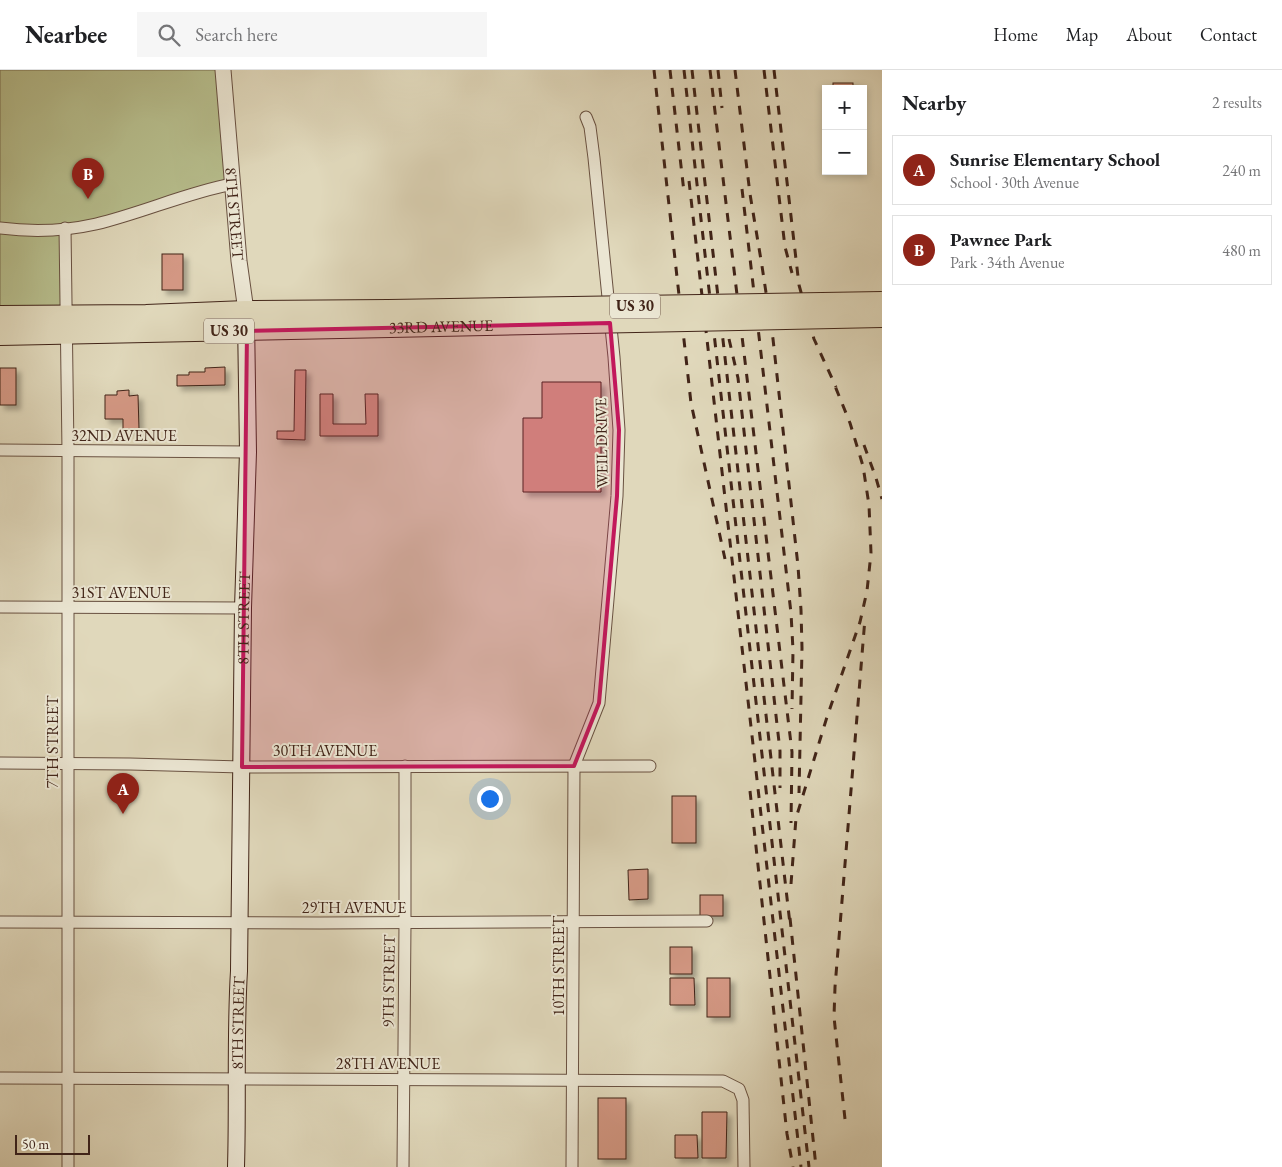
<!DOCTYPE html>
<meta charset="utf-8">
<style>
:root{--surface:#fff;--page:#f6f6f6;--text:#202124;--muted:#757577;--line:#e0e0e0;--accent:#8f2418}
body{margin:0;font-family:"EB Garamond",serif;background:var(--page);color:var(--text)}
.controls{position:absolute;right:15px;top:15px;display:grid;overflow:hidden;border-radius:0px;box-shadow:0 2px 8px #0003}
.controls button{width:45px;height:45px;display:grid;place-items:center;padding:0;border:0;border-bottom:1px solid var(--line);background:var(--surface);color:var(--text);font:25px sans-serif}
.scale{position:absolute;left:15px;bottom:12px;width:75px;box-sizing:border-box;padding-left:5px;border:2px solid #412418;border-top:0;font-size:14px;line-height:18px;white-space:nowrap;color:#412418;-webkit-text-stroke:4px #ebe6d3;paint-order:stroke}
.you{position:absolute;left:489px;top:728px;width:18px;height:18px;margin:-12px;border:4px solid #fff;border-radius:50%;background:#1a73e8;box-shadow:0 0 0 8px #1a73e833}
.badge{display:grid;place-items:center;width:32px;height:32px;border-radius:50%;background:var(--accent);color:#fff;font-size:16px;font-weight:700}
.pin{position:absolute;translate:-50% -41px;filter:drop-shadow(0 1px 2px #0008)}
.pin::after{content:'';position:absolute;top:26px;width:18px;height:15px;background:inherit;clip-path:polygon(0 0,100% 0,50% 100%)}
.list{margin:0;padding:0;list-style:none}
h2{display:flex;justify-content:space-between;align-items:center;height:65px;margin:0;padding:0 20px;font-size:21px}
h2 small{font-size:16px;font-weight:400;color:var(--muted)}
.list li{display:grid;grid-template-columns:32px 1fr auto;gap:15px;align-items:center;box-sizing:border-box;height:70px;margin:0 10px 10px;padding:0 10px;border:1px solid var(--line);border-radius:0px}
.list b{display:block;font-size:19px;white-space:nowrap}
.list p{margin:0;font-size:16px;white-space:nowrap;color:var(--muted)}
.list em{font-size:16px;font-style:normal;color:var(--muted)}
.icon{flex:none;width:28px;height:28px;fill:none;stroke:currentColor;stroke-width:2;stroke-linecap:round;stroke-linejoin:round}
.map{position:relative;flex:none;width:882px;height:1097px;overflow:hidden}
header{display:flex;align-items:center;gap:30px;box-sizing:border-box;height:70px;padding:0 25px;background:var(--surface);border-bottom:1px solid var(--line)}
header strong{font-size:24px}
nav{display:flex;gap:28px;margin-inline-start:auto;font-size:18px}
.search{width:350px;height:45px;background:var(--page);display:flex;align-items:center;gap:12px;box-sizing:border-box;padding:0 18px;border-radius:0px;color:var(--muted);font-size:19px}
main{display:flex}
aside{flex:1;background:var(--surface)}
.map>svg:first-child{display:block}
</style>
<header>
<strong>Nearbee</strong>
<div class="search"><svg class="icon" aria-label="search" viewBox="0 0 24 24"><circle cx="10" cy="10" r="6"/><path d="M15 15l6 6"/></svg>Search here</div>
<nav><a>Home</a><a>Map</a><a>About</a><a>Contact</a></nav>
</header>
<main>
<div class="map">
<svg width="882" height="1097" viewBox="0 0 882 1097">
<defs>
<filter id="shadow"><feDropShadow dx="4.5" dy="4.5" stdDeviation="2.5" flood-color="#0004"/></filter>
</defs>
<rect width="100%" height="100%" fill="#e0d8bb"/>
<filter id="stains"><feTurbulence type="fractalNoise" baseFrequency=".004" numOctaves="4"/><feColorMatrix values="0 0 0 0 .2 0 0 0 0 .09 0 0 0 0 .02 0 0 0 .5 -.17"/></filter>
<radialGradient id="worn" r=".72"><stop offset=".6" stop-color="#630" stop-opacity="0"/><stop offset="1" stop-color="#630" stop-opacity=".3"/></radialGradient>
<path fill="#b7be8d" stroke="#7c7152" d="M0 0H223L232 114 66 158 68 246 0 247Z"/>
<g fill="#d49884" stroke="#412418" filter="url(#shadow)">
<rect x="833" y="13" width="20" height="6"/>
<rect x="162" y="184" width="21" height="36"/>
<path d="M225 297V315L177 316V305H189V302H205V298Z"/>
<rect x="0" y="298" width="16" height="37"/>
<path d="M295 300H306L305 370 277 369V361H294Z"/>
<path d="M542 312H601V422H523V348H542Z"/>
<path d="M129 320V326L138 325 139 359H123V349H105V325H117V321Z"/>
<path d="M320 324H333V354H366L365 324H378V366H320Z"/>
<rect x="672" y="726" width="24" height="47"/>
<path d="M648 799V829L629 830 628 800Z"/>
<rect x="700" y="825" width="23" height="21"/>
<rect x="670" y="877" width="22" height="27"/>
<path d="M670 908H694L695 935H670Z"/>
<rect x="707" y="908" width="23" height="39"/>
<rect x="598" y="1028" width="28" height="61"/>
<path d="M702 1042H727L726 1088H702Z"/>
<path d="M675 1065H697L698 1088H675Z"/>
</g>
<g fill="none" stroke-linecap="round" stroke-linejoin="round">
<g stroke="#695141" stroke-width="13">
<g id="minor">
<path d="M0 158C31 162 65 161 96 154 142 143 186 123 232 114"/>
<path d="M65 158 68 381V1097"/>
<path d="M0 380 248 382"/>
<path d="M0 537 243 538"/>
<path d="M0 693 130 694 242 697 650 696"/>
<path d="M0 852 320 853 707 851"/>
<path d="M0 1008 723 1011 739 1019 743 1030 744 1097"/>
<path d="M403 1097 405 853V696"/>
<path d="M572 1097 574 696 599 633 617 426 619 360 614 287 594 88 590 57 586 47"/>
</g>
</g>
<g stroke="#695141" stroke-width="17">
<g id="tertiary">
<path id="s1" d="M223 0 239 191 246 241"/>
</g>
</g>
<g stroke="#412418" stroke-width="18">
<g id="secondary">
<path id="s2" d="M236 1097C238 1032 235 966 239 901L243 538 248 382 246 249"/>
</g>
</g>
<g stroke="#412418" stroke-width="22">
<g id="trunk">
<path d="M0 246 146 245 246 241 389 240"/>
<path d="M0 265 390 257"/>
</g>
</g>
<use href="#minor" stroke="#ebe6d3" stroke-width="11"/>
<use href="#tertiary" stroke="#ebe6d3" stroke-width="15"/>
<use href="#secondary" stroke="#ebe6d3" stroke-width="16"/>
<use href="#trunk" stroke="#e0d8bb" stroke-width="20"/>
<g stroke="#412418" stroke-width="3" stroke-dasharray="9 9" stroke-linecap="butt">
<path d="M654 0 691 333 725 489"/>
<path d="M670 0 684 122"/>
<path d="M684 0 809 1097"/>
<path d="M692 0 790 854"/>
<path d="M710 0 792 682 791 753"/>
<path d="M718 0 722 38"/>
<path d="M735 0 750 124 762 196 773 269 798 496 801 540 802 578 799 723"/>
<path d="M764 0 785 177 792 203"/>
<path d="M774 0 799 215 814 269 836 317"/>
<path d="M689 111 801 1097"/>
<path d="M742 119 791 543 793 580 792 639"/>
<path d="M729 269 738 308 780 681V718"/>
<path d="M864 375 876 408 882 429"/>
<path d="M750 721 787 1064 793 1097"/>
<path d="M791 814 796 748 827 647 860 552 867 521 871 483 869 435 863 396 850 353 833 311"/>
<path d="M790 848 816 1097"/>
<path d="M845 1049 834 947 835 917 865 548"/>
</g>
<g stroke="#412418" stroke-width="22" stroke-linecap="butt">
<g id="trunk-bridge">
<path d="M389 240 882 232"/>
<path id="s3" d="M390 257 882 247"/>
</g>
</g>
<use href="#trunk-bridge" stroke="#e0d8bb" stroke-width="20"/>
</g>
<path fill="#c2185b" fill-opacity="0.2" stroke="#c2185b" stroke-width="4" stroke-linejoin="round" d="M610 253 619 360 617 426 599 633 574 696 242 697 247 261Z"/>
<g text-anchor="middle" stroke-width="4" stroke-linejoin="round" paint-order="stroke">
<g fill="#ebe6d3" stroke="#745e50" stroke-width="1">
<rect x="610" y="223.5" width="50" height="25" rx="4"/>
<rect x="204" y="248.5" width="50" height="25" rx="4"/>
</g>
<g font-size="15" font-weight="bold" fill="#412418">
<text x="635" y="241">US 30</text>
<text x="229" y="266">US 30</text>
</g>
<g font-size="16" fill="#412418" stroke="#ebe6d3">
<text dy="6" stroke="none"><textPath href="#s1" startOffset="144">8TH STREET</textPath></text>
<text dy="6" stroke="none"><textPath href="#s3" startOffset="51">33RD AVENUE</textPath></text>
<text x="124" y="371">32ND AVENUE</text>
<text transform="translate(601 373) rotate(-91)" y="6">WEIL DRIVE</text>
<text x="121" y="528">31ST AVENUE</text>
<text dy="6" stroke="none"><textPath href="#s2" startOffset="549">8TH STREET</textPath></text>
<text transform="translate(52 672) rotate(-90)" y="6">7TH STREET</text>
<text x="325" y="686">30TH AVENUE</text>
<text x="354" y="843">29TH AVENUE</text>
<text transform="translate(558 896) rotate(-90)" y="6">10TH STREET</text>
<text transform="translate(388 911) rotate(-89)" y="6">9TH STREET</text>
<text dy="6" stroke="none"><textPath href="#s2" startOffset="144">8TH STREET</textPath></text>
<text x="388" y="999">28TH AVENUE</text>
</g>
</g>
<rect width="100%" height="100%" filter="url(#stains)"/>
<rect width="100%" height="100%" fill="url(#worn)"/>
</svg>
<div class="controls">
<button>+</button>
<button>−</button>
</div>
<div class="scale">50 m</div>
<div class="you"></div>
<div class="pin badge" style="left:123px;top:744px">A</div>
<div class="pin badge" style="left:88px;top:129px">B</div>
</div>
<aside>
<h2>Nearby<small>2 results</small></h2>
<ul class="list">
<li><span class="badge">A</span><div><b>Sunrise Elementary School</b><p>School · 30th Avenue</p></div><em>240 m</em></li>
<li><span class="badge">B</span><div><b>Pawnee Park</b><p>Park · 34th Avenue</p></div><em>480 m</em></li>
</ul>
</aside>
</main>
